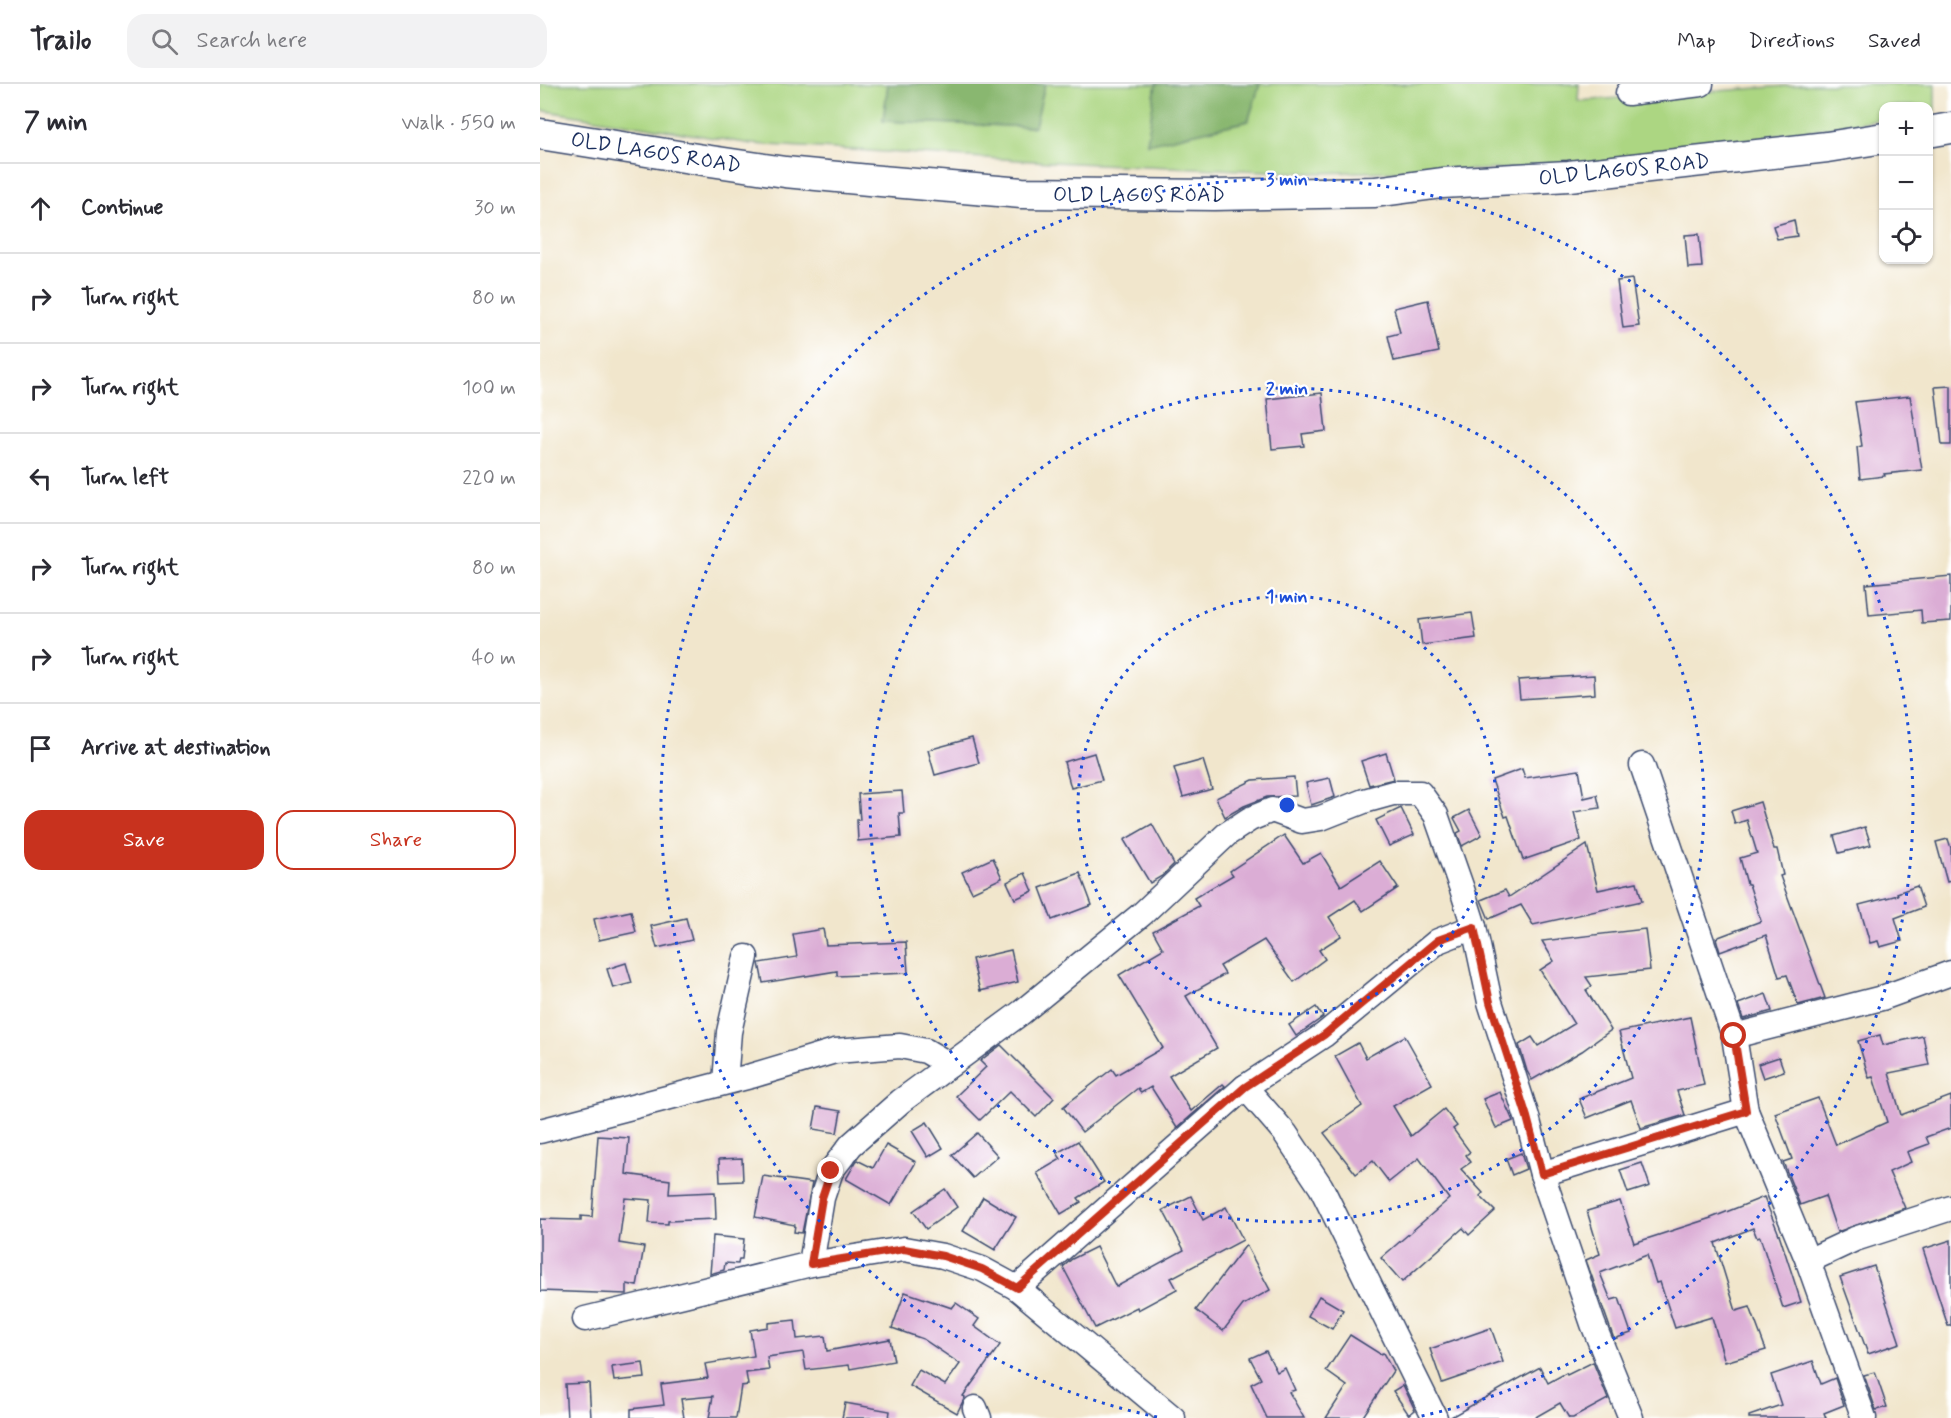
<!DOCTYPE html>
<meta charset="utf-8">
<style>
:root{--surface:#fff;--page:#f2f2f3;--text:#2b2b33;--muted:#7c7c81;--line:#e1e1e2;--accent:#c8321e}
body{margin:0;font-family:Mynerve,sans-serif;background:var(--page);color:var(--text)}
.controls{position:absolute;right:18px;top:18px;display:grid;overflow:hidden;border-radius:12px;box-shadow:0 2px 4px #0004}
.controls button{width:54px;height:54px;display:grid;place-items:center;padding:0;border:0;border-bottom:2px solid var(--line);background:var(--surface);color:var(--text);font:30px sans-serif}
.stop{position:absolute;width:18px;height:18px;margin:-14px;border:4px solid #c8321e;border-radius:50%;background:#fff}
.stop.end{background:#c8321e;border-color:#fff;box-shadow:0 2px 6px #0008}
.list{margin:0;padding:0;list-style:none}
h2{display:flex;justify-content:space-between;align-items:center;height:78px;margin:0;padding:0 24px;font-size:26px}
h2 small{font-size:20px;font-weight:400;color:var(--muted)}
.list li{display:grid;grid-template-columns:39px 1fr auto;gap:18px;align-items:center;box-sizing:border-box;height:90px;padding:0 24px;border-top:2px solid var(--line)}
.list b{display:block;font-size:22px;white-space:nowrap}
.list em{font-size:20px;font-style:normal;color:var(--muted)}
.actions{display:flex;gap:12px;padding:18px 24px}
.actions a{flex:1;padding:14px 0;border:2px solid var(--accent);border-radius:18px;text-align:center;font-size:21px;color:var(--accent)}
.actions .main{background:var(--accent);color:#fff}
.icon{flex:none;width:33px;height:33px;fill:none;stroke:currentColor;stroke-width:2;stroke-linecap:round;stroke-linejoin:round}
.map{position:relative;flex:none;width:1411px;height:1334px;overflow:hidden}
header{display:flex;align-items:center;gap:36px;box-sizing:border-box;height:84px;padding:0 30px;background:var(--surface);border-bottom:2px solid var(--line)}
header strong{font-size:28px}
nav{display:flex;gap:33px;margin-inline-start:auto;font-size:21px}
.search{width:420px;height:54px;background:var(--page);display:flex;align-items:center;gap:15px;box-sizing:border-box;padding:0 21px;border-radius:18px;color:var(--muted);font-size:22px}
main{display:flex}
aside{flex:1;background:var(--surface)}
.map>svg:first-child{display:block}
</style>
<header>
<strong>Trailo</strong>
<div class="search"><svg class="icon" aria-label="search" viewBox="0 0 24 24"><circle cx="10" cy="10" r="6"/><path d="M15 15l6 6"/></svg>Search here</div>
<nav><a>Map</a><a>Directions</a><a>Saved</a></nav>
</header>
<main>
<aside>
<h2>7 min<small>Walk · 550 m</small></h2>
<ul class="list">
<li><svg class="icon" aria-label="ahead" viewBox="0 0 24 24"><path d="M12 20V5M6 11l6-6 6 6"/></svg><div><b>Continue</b></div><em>30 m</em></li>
<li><svg class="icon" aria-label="right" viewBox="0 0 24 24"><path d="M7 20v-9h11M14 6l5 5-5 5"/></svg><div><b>Turn right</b></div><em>80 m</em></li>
<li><svg class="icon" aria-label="right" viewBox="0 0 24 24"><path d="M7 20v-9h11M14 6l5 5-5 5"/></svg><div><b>Turn right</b></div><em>100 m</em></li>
<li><svg class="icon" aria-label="left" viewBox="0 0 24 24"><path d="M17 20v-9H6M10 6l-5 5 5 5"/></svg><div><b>Turn left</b></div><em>220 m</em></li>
<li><svg class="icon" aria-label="right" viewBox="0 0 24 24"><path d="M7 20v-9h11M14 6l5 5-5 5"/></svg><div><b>Turn right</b></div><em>80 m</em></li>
<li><svg class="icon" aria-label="right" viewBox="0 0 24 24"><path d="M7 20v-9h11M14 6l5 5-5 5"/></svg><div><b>Turn right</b></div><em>40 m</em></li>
<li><svg class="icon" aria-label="arrive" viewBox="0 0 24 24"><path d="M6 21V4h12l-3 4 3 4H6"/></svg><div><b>Arrive at destination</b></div></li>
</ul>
<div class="actions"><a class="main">Save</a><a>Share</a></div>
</aside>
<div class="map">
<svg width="1411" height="1334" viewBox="0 0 1411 1334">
<rect width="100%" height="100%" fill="#fff"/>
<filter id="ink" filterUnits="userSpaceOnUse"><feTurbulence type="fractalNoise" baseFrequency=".0167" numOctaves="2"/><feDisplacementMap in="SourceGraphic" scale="12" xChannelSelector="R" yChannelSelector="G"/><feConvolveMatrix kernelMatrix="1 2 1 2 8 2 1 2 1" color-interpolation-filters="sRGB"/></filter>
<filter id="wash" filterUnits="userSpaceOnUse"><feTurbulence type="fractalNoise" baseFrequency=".008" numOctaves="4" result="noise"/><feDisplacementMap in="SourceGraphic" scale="24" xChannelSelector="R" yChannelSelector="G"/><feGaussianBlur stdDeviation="1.35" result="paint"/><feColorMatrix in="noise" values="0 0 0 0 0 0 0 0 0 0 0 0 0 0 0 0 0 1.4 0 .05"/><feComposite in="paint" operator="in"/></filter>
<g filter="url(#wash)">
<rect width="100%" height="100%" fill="#f1e6cc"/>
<path fill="#acd682" stroke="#648270" stroke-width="1.5" d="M0 0H348L343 37 494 43 505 0H616L607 59 708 37 720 0H1039L1038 17 1275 0H1395V27L1389 29 1388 22H1344L1343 35 1027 84 770 89 510 78 212 60 0 26Z"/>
<g fill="#89b770" stroke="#527367" stroke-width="1.5">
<path d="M348 0H505L495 43 343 37Z"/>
<path d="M616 0H720L708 37 607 60Z"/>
</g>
<g id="blocks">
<g fill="#dbadd5">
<path d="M1254 136 1257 152 1237 155 1233 142Z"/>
<path d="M1159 150 1162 183 1148 184 1145 151Z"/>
<path d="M1092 195 1099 242 1083 244 1077 197Z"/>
<path d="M888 216 899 268 854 277 848 252 860 249 854 224Z"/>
<path d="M1411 302V361H1402L1395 303Z"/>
<path d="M782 309 786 347 762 350 764 362 732 365 727 315Z"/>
<path d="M1370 312 1382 386 1344 390 1345 392 1320 395 1317 363 1322 362 1315 318Z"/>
<path d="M1411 492V537L1382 539 1381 526 1329 531 1326 500Z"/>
<path d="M932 529 936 554 882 561 879 536Z"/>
<path d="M1054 591 1055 610 980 615 978 596Z"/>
<path d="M432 654 439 679 395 691 388 666Z"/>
<path d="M554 669 562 696 531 704 524 678Z"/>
<path d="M846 669 854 695 829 701 821 677Z"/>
<path d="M663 676 672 705 643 713 634 684Z"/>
<path d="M982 685 985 694 1039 686 1044 714 1057 711 1060 724 1034 728 1041 756 983 776 968 732 965 733 952 696Z"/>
<path d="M754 693 756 712 727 713 704 722 685 733 676 714 713 696Z"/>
<path d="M790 694 795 713 771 721 766 699Z"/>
<path d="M362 707 364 729H359L361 753 318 757 317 736H320L318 710Z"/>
<path d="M1220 718 1234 765H1237L1243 791 1240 792 1285 914 1258 921 1247 891 1239 893 1226 851 1180 868 1176 854 1221 837 1209 800H1207L1200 774 1217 769 1207 736 1195 740 1191 727Z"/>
<path d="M861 724 874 751 849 762 836 736Z"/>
<path d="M929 726 942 751 922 762 917 749 921 747 914 734Z"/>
<path d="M612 740 634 780 622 792 610 799 584 756Z"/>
<path d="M1325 743 1331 761 1299 769 1294 752Z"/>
<path d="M744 751 763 779 781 769 801 802 840 777 858 804 823 827 815 816 789 833 801 852 779 866 785 875 754 898 724 856 680 882 685 890 646 912 677 964 629 992 651 1027 683 1000 685 1002 637 1044 611 1003 601 1009 598 1004 542 1048 523 1023 572 985 576 991 623 964 579 891 623 865 613 847 659 822 654 814 693 791 690 787Z"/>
<path d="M1408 755 1411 764V797L1407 798 1396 758Z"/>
<path d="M1047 761 1058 806 1097 798 1102 817 993 841 981 821 949 835 941 816 965 806 969 813Z"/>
<path d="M453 774 462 794 432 808 422 788Z"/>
<path d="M485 789 493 807 475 815 467 798Z"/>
<path d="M540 789 552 821 512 836 500 804Z"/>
<path d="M1377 802 1384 823 1355 834 1362 857 1340 863 1338 857 1330 859 1319 821 1358 811 1357 809Z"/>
<path d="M91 827 96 848 59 856 54 835Z"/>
<path d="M146 834 152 856 117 864 111 842Z"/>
<path d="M283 845 286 861 366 858 368 889 297 892V887L223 899 219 879 257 873 253 850Z"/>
<path d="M1105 845 1110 886 1046 893 1052 902 1046 906 1071 946 1042 967 992 996 987 987 979 961 992 953 998 962 1034 940 1000 886 1014 877 1002 857Z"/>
<path d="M471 866 478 898 440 907 432 875Z"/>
<path d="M86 879 92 899 73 904 67 885Z"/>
<path d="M1226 910 1232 927 1203 935 1198 920Z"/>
<path d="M776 923 783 933 756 952 749 941Z"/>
<path d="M1150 933 1164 1001 1137 1007 1145 1031 1101 1044 1091 1016 1047 1034 1039 1015 1091 994 1079 948Z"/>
<path d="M1340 951 1343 961 1383 952 1389 981 1349 989 1361 1031 1411 1012V1044L1386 1053 1389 1060 1367 1068 1371 1078 1349 1088 1365 1124 1297 1148 1285 1112 1260 1121 1243 1078 1252 1075 1235 1029 1278 1014 1296 1061 1347 1038 1333 993 1329 994 1318 957Z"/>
<path d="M865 952 892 1000 853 1022 871 1052 904 1025 917 1042 913 1045 930 1068 926 1071 931 1078 921 1085 943 1109 940 1112 955 1127 929 1151 923 1144 862 1198 841 1174 909 1115 879 1074 849 1098 833 1077 816 1090 784 1049 822 1022 795 972 818 959 826 974Z"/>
<path d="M461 961 514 1014 496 1033 470 1007 440 1036 416 1012 446 983 440 977Z"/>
<path d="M1239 973 1244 987 1223 994 1218 980Z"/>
<path d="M960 1008 973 1037 956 1044 943 1015Z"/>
<path d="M277 1023 301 1027 297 1049 273 1045Z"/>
<path d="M387 1038 403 1064 388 1073 372 1047Z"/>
<path d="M437 1049 458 1072 433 1094 412 1071Z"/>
<path d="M58 1052 89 1054 86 1090 130 1096 129 1110 175 1108 176 1135 128 1137V1140L109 1139 111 1116 85 1114 79 1159 104 1163 97 1202 87 1200V1210L0 1207V1135L41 1136V1132L52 1133Z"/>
<path d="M538 1057 564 1098 538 1114 541 1118 521 1130 497 1089 521 1075 517 1069Z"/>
<path d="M346 1061 376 1078 351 1121 306 1095 317 1076 333 1084Z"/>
<path d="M981 1069 986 1085 972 1091 966 1075Z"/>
<path d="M202 1074 203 1097 180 1098 179 1075Z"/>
<path d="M1102 1079 1110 1102 1088 1109 1080 1086Z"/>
<path d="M223 1092 272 1099 262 1149 254 1148 255 1141 215 1133Z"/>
<path d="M405 1105 417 1123 386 1145 373 1127Z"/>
<path d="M651 1112 663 1136 686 1123 703 1156 631 1194 637 1205 598 1226 597 1223 555 1244 523 1183 532 1175 556 1163 576 1203 644 1166 623 1126Z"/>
<path d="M443 1113 476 1133 455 1166 423 1147Z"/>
<path d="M1224 1113 1240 1153 1261 1218 1243 1224 1220 1153 1217 1154 1213 1144 1175 1159 1196 1227 1210 1223 1226 1266 1185 1278 1172 1233 1135 1244 1120 1198 1116 1199 1107 1171 1060 1189 1071 1216 1079 1214 1091 1249 1074 1255 1046 1176 1060 1170 1047 1127 1080 1117 1094 1159 1171 1134Z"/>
<path d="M173 1152 204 1155 202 1175H199L198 1180 185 1179 184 1186 170 1190Z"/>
<path d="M1411 1156V1242H1408L1383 1165Z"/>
<path d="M706 1161 730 1206 703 1221 683 1247 656 1226Z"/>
<path d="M1334 1182 1360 1259 1328 1270 1300 1193Z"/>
<path d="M365 1208 412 1224 416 1219 439 1235 434 1242 460 1261 423 1312 425 1313 417 1329 370 1302 379 1286 405 1301 420 1280 383 1255 352 1244Z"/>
<path d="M779 1212 803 1226 792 1245 768 1232Z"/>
<path d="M255 1236 257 1255 285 1252 287 1267 350 1255 354 1277 310 1285 309 1281 266 1286 263 1268 227 1273 229 1286 206 1289 208 1301 201 1302 196 1334H169L173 1312 141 1315 144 1334H91V1325L124 1321 121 1300 168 1294 165 1280 214 1272 210 1246 228 1243V1239Z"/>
<path d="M951 1244 963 1278 902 1299 890 1265Z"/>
<path d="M810 1251 840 1270 843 1269 853 1287 822 1334H786L807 1302 786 1287Z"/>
<path d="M726 1267 737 1288 745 1284 755 1306 749 1308 764 1334H727L711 1300 721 1295 710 1274Z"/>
<path d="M1273 1277 1281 1300 1295 1294 1304 1321 1284 1329 1286 1334H1209V1332L1241 1321 1231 1291Z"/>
<path d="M1053 1278 1068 1315 1033 1334H1029L1020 1319 994 1334H909L1000 1283 1008 1299 1026 1289 1027 1291Z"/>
<path d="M103 1279 105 1294 74 1297 72 1283Z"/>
<path d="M1335 1288 1347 1323 1336 1326 1324 1291Z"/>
<path d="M49 1299 51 1334H27L25 1300Z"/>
<path d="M863 1301 875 1326 869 1331 853 1307Z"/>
<path d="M305 1319 350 1327 349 1334H302Z"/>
</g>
</g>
</g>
<g filter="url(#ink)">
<use href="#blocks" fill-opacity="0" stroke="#3b4a6e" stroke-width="1.5"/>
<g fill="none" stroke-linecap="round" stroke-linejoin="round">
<g stroke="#3b4a6e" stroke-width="27">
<g id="minor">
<path d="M1088 9 1161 0"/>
<path d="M1102 681 1194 952 1206 1027 1268 1177 1324 1334"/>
<path d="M1194 952 1342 914 1411 889"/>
<path d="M185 998 189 948 206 873"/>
<path d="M705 1003 745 1049 781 1103 895 1334"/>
<path d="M0 1047 211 992 295 967 360 962 386 967 410 981"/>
<path d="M1002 1090 1206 1027"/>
<path d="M1268 1177 1315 1155 1411 1124"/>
<path d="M271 1180 282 1114 291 1087 311 1061 361 1017 482 928 602 830 687 750 710 735 732 726 762 737 781 734 824 717 853 709H880L896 731 922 805 934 843 950 918 987 1033 1002 1090 1053 1240 1091 1334"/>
<path d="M477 1204 705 1003 784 951 898 857 934 843"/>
<path d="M45 1235 271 1180 364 1165 403 1172 442 1185 477 1204 633 1334"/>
<path d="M435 1324 439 1334"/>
</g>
</g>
<g stroke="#3b4a6e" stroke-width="33">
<g id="major">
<path d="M1388 48 1411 44"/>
<path d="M0 50 157 75 245 88 329 96 482 109 674 111 835 108 902 99 1029 92 1287 63 1344 54"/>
</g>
</g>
<use href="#minor" stroke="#fff" stroke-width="24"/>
<use href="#major" stroke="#fff" stroke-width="30"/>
</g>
</g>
<g fill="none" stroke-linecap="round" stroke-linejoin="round" filter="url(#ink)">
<path stroke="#c8321e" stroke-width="8" d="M291 1087 282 1114 271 1180 364 1165 403 1172 442 1185 477 1204 705 1003 784 951 898 856 934 843 950 918 987 1033 1002 1090 1206 1027 1194 952"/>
</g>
<g fill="none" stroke="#1d4ed8" stroke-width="3" stroke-dasharray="3 6">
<circle cx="747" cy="721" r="209"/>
<circle cx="747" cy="721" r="417"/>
<path d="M617 1333A626 626 0 1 1 877 1333"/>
</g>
<g text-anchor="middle" stroke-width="4.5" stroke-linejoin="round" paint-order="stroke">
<g font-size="21" fill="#1b2f5e" stroke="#fff">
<text transform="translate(116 68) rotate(9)" y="7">OLD LAGOS ROAD</text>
<text transform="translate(1084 85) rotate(-6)" y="7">OLD LAGOS ROAD</text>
<text x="599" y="117">OLD LAGOS ROAD</text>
</g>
</g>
<circle cx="747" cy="721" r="9" fill="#1d4ed8" stroke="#fff" stroke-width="3"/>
<g font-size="18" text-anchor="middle" font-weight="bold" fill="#1d4ed8" stroke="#fff" stroke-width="4.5" stroke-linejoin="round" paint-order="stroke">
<text x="747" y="101">3 min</text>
<text x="747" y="310">2 min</text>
<text x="747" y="518">1 min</text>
</g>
</svg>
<div class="controls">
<button>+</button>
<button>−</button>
<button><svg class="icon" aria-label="locate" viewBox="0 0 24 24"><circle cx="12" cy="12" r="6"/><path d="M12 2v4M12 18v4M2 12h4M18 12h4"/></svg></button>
</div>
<div class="stop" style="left:1194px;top:952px"></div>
<div class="stop end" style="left:291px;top:1087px"></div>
</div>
</main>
